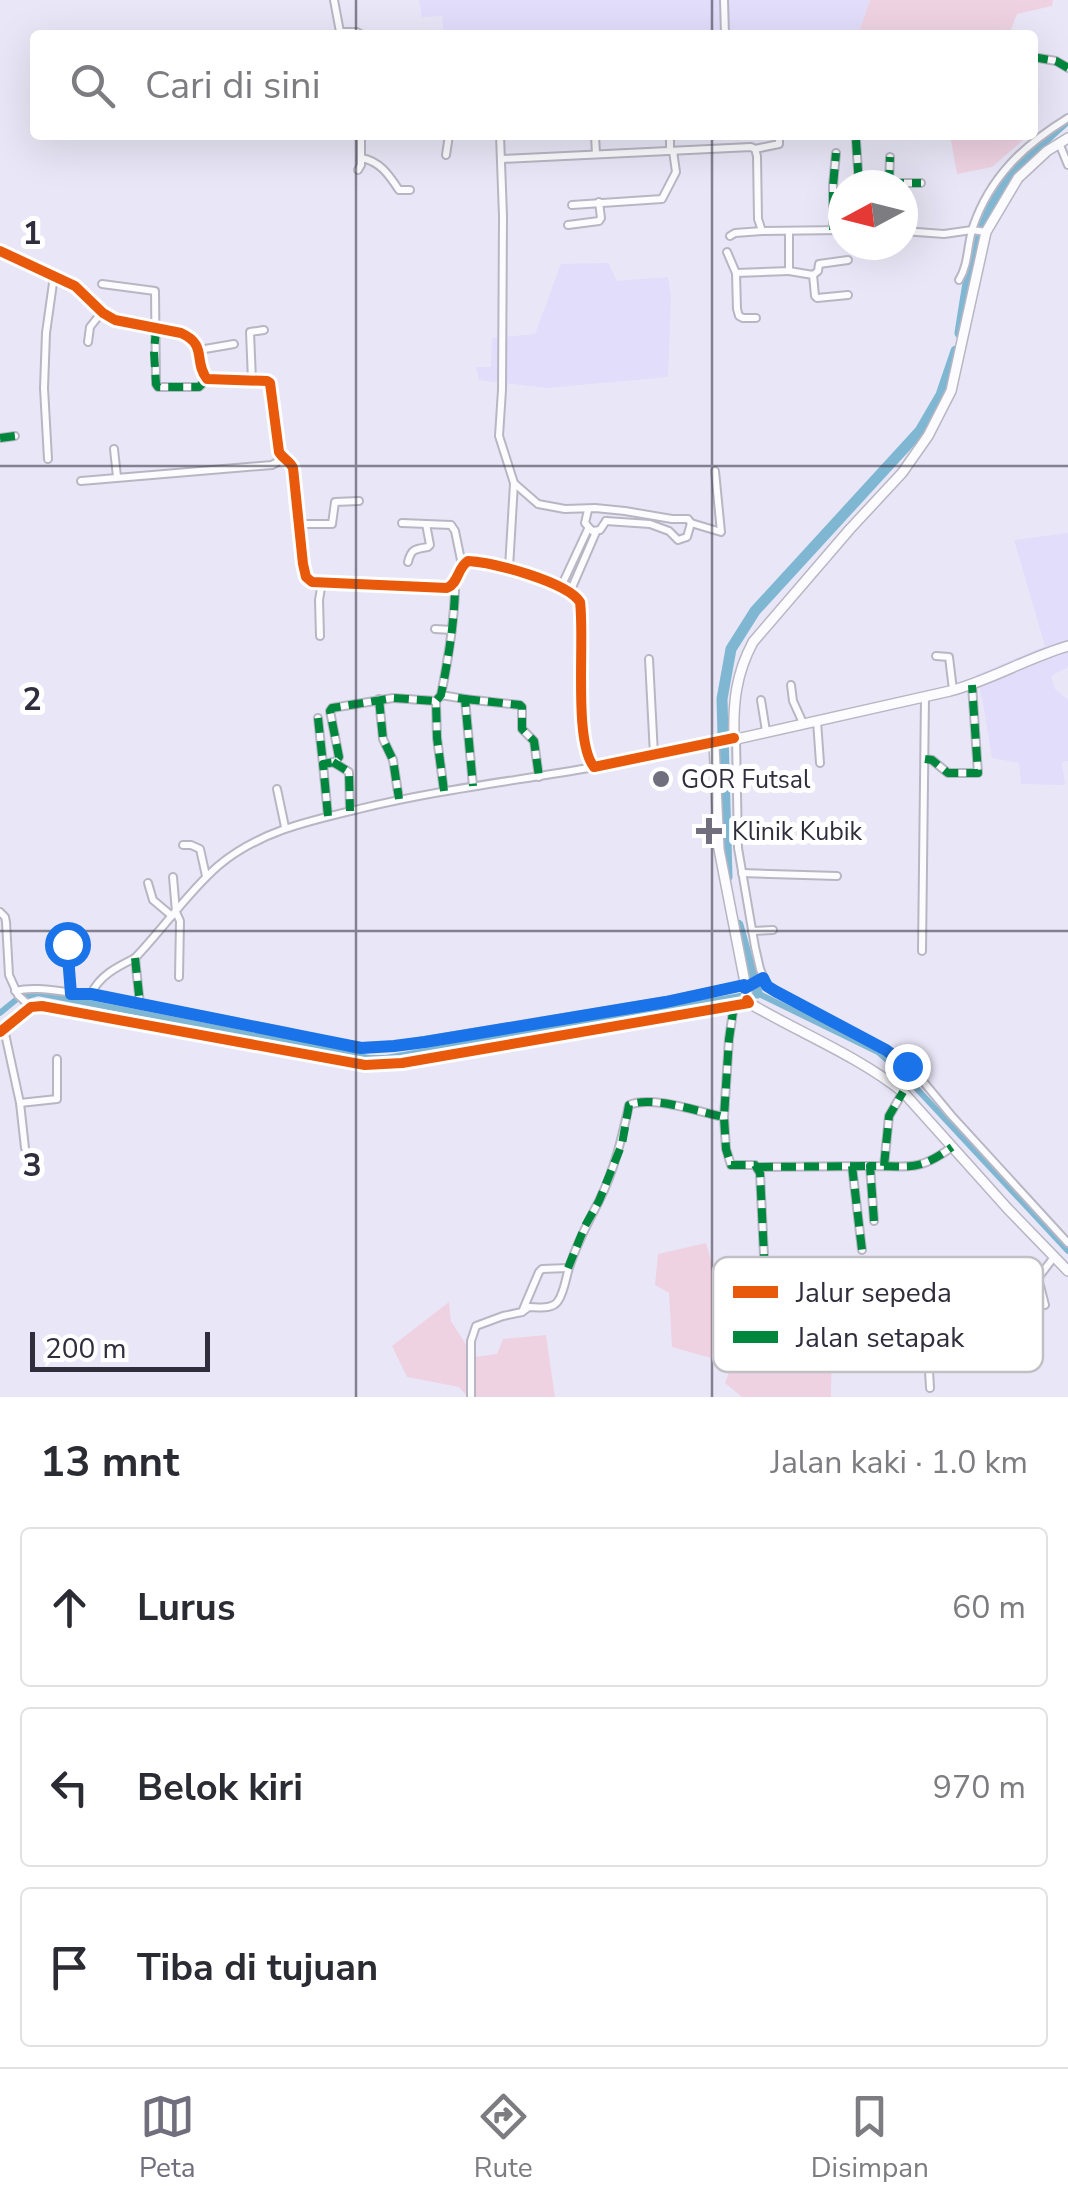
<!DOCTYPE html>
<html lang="id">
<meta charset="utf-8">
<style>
:root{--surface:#fff;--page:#f7f7f7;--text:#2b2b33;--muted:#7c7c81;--line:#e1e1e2;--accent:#716f7d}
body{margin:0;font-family:"Nunito Sans",sans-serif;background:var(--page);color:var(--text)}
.compass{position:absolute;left:828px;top:170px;width:90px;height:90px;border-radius:50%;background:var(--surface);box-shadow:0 10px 40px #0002;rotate:263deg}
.scale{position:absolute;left:30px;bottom:25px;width:180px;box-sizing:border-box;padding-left:10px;border:5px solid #302e3c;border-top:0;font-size:28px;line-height:35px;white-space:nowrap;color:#302e3c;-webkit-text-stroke:8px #fff;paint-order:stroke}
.stop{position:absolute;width:30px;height:30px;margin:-22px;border:8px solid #1a73e8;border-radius:50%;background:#fff}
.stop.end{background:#1a73e8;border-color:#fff;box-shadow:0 2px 10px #0008}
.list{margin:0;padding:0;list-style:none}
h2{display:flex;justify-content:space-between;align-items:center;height:130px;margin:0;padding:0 40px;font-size:42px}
h2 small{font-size:32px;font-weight:400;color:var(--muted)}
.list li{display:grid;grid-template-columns:65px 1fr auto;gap:30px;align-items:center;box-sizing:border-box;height:160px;margin:0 20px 20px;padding:0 20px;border:2px solid var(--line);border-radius:10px}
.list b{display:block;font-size:38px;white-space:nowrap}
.list em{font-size:32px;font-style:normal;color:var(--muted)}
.icon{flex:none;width:55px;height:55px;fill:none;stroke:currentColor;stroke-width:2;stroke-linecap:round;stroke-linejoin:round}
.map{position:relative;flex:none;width:1068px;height:1397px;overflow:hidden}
.search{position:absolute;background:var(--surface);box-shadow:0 10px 40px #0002;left:30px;right:30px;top:30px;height:110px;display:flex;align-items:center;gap:25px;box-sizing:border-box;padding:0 35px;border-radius:10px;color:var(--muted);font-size:38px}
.sheet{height:670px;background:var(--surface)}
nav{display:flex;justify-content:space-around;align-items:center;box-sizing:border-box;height:140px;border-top:2px solid var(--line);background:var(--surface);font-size:28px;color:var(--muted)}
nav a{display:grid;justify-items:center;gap:5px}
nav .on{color:var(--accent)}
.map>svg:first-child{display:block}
</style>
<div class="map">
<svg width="1068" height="1397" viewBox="0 0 1068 1397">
<rect width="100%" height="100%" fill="#e9e7f7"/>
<g fill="#e1ddfb">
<path d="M419 0H870L858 35H444L442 16 422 17Z"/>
<path d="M608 263 617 281 668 277 671 296 668 377 547 388 479 380 476 367H491L492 338 535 334 561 264Z"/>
<path d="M1068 533V667L1051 676 1055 689 1068 700V761L1062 762 1065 785 1021 784 1019 763 992 758 983 702 976 675 1045 646 1014 540Z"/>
</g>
<g fill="#eed2e2">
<path d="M870 0H1053L1052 6 1017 14 1009 35H858Z"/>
<path d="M950 135H1029L992 167 957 174Z"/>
<path d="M706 1243 731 1328 832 1332 831 1397H742L725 1383 732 1364 672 1347 669 1293 655 1285 658 1254Z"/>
<path d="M449 1302 451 1321 474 1357 497 1354 503 1339 546 1335 555 1397H468L459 1387 407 1377 392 1346Z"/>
</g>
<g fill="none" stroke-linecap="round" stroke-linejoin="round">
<path stroke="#7fb7d2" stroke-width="6" d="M0 1013 17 999 38 993 369 1058H386L757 993 878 1052 904 1075 1068 1251"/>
<g stroke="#7fb7d2" stroke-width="11">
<path d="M960 333C967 290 972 242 992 202 1009 170 1039 145 1066 120"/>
<path d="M727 877 722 699 731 649 755 611 920 431 941 395 956 351"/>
<path d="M738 925 757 993"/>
</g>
<g stroke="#b8b6c3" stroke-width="10">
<g id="street">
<path d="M334 0 340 32H357L362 35"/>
<path d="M724 0 725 35"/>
<path d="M1033 57 1056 61 1068 68"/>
<path d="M500 135 503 216 502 390 499 436 514 483 509 568"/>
<path d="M595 135 596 154"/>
<path d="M856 140 859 185"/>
<path d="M1059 143 1068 165"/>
<path d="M755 149 779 144V135"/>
<path d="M670 151V135"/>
<path d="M446 155 449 135"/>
<path d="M361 158C380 161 389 175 399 190H410"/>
<path d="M502 159 751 147 755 149 757 156 758 219 762 231 843 230"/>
<path d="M358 170 361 165V135"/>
<path d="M889 183H921"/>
<path d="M889 184 890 157"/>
<path d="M572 205 662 199 676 172 673 151"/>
<path d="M568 225 599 221 601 218 599 202"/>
<path d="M833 230V186L836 153"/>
<path d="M903 231 944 234 972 230 986 232"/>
<path d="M730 236 735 233 762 231"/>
<path d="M0 251 75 286 103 313 115 320 181 333C208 345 193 361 207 379L267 381 270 383 279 452C283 459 290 461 293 468L306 577 312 582 447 588C460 581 455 570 464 563 476 554 564 585 575 596 577 598 578 600 580 602 585 639 573 741 594 767L718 743"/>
<path d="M727 252 736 273 737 309 739 316 743 318H756"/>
<path d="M789 271 813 275 815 296 817 298 848 295"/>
<path d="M736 273 789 271V231"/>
<path d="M813 275 818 271 819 264 848 260"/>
<path d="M959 280C969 264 967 245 973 227 990 177 1024 145 1068 118"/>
<path d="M102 284 155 291 156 384 158 387H199L207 379"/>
<path d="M88 342 90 327 102 312"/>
<path d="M199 350 234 344"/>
<path d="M252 380 250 332 264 330"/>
<path d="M0 438 15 436"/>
<path d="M114 449 117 477"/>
<path d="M48 459 44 388 46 333 54 276"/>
<path d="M81 481 272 465 283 459"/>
<path d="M515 484 538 504 565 509 595 508 625 511 672 519H688L691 523 721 532 715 471"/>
<path d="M588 510 585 523 592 531 600 530 606 521"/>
<path d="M606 521 650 524 669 531 678 540 687 537 691 523"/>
<path d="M402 523 451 525 455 531 462 565"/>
<path d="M300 524H332L335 502 359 501"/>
<path d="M408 562C411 549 415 549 428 547L430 545 426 524"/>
<path d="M560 589 588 529"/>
<path d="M570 592 596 532"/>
<path d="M435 629 452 630"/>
<path d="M320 636 319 600 322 582"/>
<path d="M936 656 949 657 953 690"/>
<path d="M649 659 654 755"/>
<path d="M791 685 793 701 803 723"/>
<path d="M441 695 465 699 473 786"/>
<path d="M379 699 383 739 393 760 399 799"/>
<path d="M465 699 520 705 522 707V729L534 741 539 777"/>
<path d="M761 700 766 731"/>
<path d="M318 718 323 764"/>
<path d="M817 721 820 763"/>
<path d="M736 738 738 848 755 947 760 969 767 986 886 1050 917 1074 951 1115 1068 1243"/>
<path d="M925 759 932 760 948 773H978L972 685"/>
<path d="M333 762 349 772 350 811"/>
<path d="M277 789 285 827"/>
<path d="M444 791 437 738 436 701 441 695C448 660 454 625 455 590L452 587"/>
<path d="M328 816 323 764 335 762 339 757 330 711 332 708 393 698 436 701"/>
<path d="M183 845H191L200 849 206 876"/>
<path d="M742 873 837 876"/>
<path d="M173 877 176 912 180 921 179 977"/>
<path d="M148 883 153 900 172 916"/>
<path d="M0 912 5 917 6 922 9 975 18 995 31 1007"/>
<path d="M752 931 773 930"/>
<path d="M67 944 71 994"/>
<path d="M922 951 925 697"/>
<path d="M135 958 140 1004"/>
<path d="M745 988 763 978"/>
<path d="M15 991C39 985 67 994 91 994L287 1032 318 1040 361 1047 394 1046 666 1001 744 985"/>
<path d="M91 994C100 975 117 967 135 958 163 929 188 892 218 866 258 832 308 821 359 809 436 790 515 781 594 767"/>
<path d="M734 1005 729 1039 724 1117 726 1149 731 1165H755L760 1173 766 1297 774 1304 830 1302"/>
<path d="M4 1029 20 1103 25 1148"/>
<path d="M0 1032 31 1007 42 1006 365 1065 402 1063 749 1003"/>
<path d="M20 1103 57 1099V1059"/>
<path d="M852 1166 862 1250"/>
<path d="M884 1166 889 1116 903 1092"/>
<path d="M758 1167 870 1166"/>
<path d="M874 1221 870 1166C910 1166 918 1172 952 1147"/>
<path d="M1045 1305 1038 1278 1054 1257"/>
<path d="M522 1312 529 1307C538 1307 552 1310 558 1301 565 1291 566 1275 570 1265 577 1243 588 1222 599 1201 614 1171 622 1138 629 1105 652 1095 699 1112 724 1117"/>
<path d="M930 1388 928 1353 930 1341 979 1332 981 1325 979 1290 984 1286 1038 1278"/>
<path d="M471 1397V1341L476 1326 503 1316 522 1312 539 1272 542 1269 568 1268"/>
</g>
</g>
<g stroke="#b8b6c3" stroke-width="12">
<g id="secondary">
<path d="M734 738C733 702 736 674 753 642L850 529 902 473 928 436 951 391 986 232 1018 178 1047 151 1068 138"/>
<path d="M719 743 950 691C991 680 1027 658 1068 646"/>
<path d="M714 744 719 849 749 1003C800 1033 856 1055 903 1092L1008 1209 1068 1271"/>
</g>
</g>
<use href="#street" stroke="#fcfbfe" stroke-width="6"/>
<use href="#secondary" stroke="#fcfbfe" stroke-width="9"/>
<g stroke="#00873e" stroke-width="8" stroke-dasharray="15 8" stroke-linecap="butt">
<path d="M1033 57 1056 61 1068 68"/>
<path d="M856 140 859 185"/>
<path d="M889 183H921"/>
<path d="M889 185 890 157"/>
<path d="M833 230V186L836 153"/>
<path d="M156 329 154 352 156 384 158 387H199L207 379"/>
<path d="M0 438 15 436"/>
<path d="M458 698 465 699 473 786"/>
<path d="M379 699 383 739 393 760 399 799"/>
<path d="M465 699 520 705 522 707V729L534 741 539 777"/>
<path d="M318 718 323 764"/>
<path d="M925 759 932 760 948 773H978L972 685"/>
<path d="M333 762 349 772 350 811"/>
<path d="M444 791 437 738 436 701 441 695C448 660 454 625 455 590L452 587"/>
<path d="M328 816 323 764 335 762 339 757 330 711 332 708 393 698 436 701"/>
<path d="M135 958 140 1004"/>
<path d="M734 1005 729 1039 724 1117 726 1149 731 1165H755L760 1173 766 1297 774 1304 830 1302"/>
<path d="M852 1166 862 1250"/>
<path d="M884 1166 889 1116 903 1092"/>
<path d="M758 1167 870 1166"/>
<path d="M874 1221 870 1166C910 1166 918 1172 952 1147"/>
<path d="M568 1268 585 1226 599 1201 622 1144 629 1105C652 1095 699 1112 724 1117"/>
</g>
<g stroke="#fff" stroke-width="16">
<g id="cycleway">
<path d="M0 251 75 286 103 313 115 320 181 333C208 345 193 361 207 379L267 381 270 383 279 452C283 459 290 461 293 468L303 564 306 577 312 582 447 588C459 583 457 568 468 561 493 562 567 582 580 602 585 639 573 741 594 767L734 738"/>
<path d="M0 1032 31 1007 42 1006 365 1065 402 1063 749 1003 747 1000"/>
</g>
</g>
<use href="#cycleway" stroke="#e8590c" stroke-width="10"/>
</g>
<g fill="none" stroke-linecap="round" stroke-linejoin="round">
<path stroke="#1a73e8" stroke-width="12" d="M67 944 71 994H91L361 1048 394 1046 425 1042 666 1002 744 985 745 988 763 978 767 986 775 991 886 1050 907 1066"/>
</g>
<path fill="none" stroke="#302e3c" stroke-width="2.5" stroke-opacity="0.55" d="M356 0V35M712 0V35M356 135V1397M712 135V1397M0 466H1068M0 931H1068"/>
<g fill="#716f7d" stroke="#fff" stroke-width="4">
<circle cx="661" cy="779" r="10"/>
<path d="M704 816h10v10h10v10h-10v10h-10v-10h-10v-10h10z"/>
</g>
<g text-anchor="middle" stroke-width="10" stroke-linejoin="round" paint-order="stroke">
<g font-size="25" fill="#302e3c" stroke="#fff" text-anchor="start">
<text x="681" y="788">GOR Futsal</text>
<text x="732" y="840">Klinik Kubik</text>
</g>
</g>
<rect x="713" y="1257" width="330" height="115" rx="15" fill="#fff" stroke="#c1c0c4" stroke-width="2.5"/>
<rect x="733" y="1286" width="45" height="12" fill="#e8590c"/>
<rect x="733" y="1331" width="45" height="12" fill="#00873e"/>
<g font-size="28" fill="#302e3c">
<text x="796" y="1302">Jalur sepeda</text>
<text x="796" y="1347">Jalan setapak</text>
</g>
<g font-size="32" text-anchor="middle" font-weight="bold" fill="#302e3c" stroke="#fff" stroke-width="10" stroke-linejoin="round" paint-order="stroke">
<text x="32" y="244">1</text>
<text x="32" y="710">2</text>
<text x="32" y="1176">3</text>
</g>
</svg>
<svg class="compass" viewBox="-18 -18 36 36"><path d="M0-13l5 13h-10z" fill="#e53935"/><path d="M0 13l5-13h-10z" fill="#7c7c81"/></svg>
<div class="scale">200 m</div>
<div class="stop" style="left:67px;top:944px"></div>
<div class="stop end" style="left:907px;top:1066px"></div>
<div class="search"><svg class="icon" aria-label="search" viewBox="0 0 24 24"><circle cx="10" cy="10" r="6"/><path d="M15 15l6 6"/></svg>Cari di sini</div>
</div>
<section class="sheet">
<h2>13 mnt<small>Jalan kaki · 1.0 km</small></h2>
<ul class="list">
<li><svg class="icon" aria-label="ahead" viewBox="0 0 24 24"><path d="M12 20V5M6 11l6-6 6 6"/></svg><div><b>Lurus</b></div><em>60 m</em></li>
<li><svg class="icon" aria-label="left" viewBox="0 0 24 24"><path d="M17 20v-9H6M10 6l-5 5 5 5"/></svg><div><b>Belok kiri</b></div><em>970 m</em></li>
<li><svg class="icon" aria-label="arrive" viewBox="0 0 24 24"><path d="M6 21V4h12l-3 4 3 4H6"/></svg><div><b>Tiba di tujuan</b></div></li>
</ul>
</section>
<nav>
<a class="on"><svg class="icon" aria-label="map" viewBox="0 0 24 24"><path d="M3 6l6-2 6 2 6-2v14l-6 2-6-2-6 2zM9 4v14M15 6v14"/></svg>Peta</a>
<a><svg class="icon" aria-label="directions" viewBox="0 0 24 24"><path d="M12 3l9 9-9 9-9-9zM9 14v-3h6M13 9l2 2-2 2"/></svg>Rute</a>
<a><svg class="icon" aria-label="saved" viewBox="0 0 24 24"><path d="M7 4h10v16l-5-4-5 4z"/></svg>Disimpan</a>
</nav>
